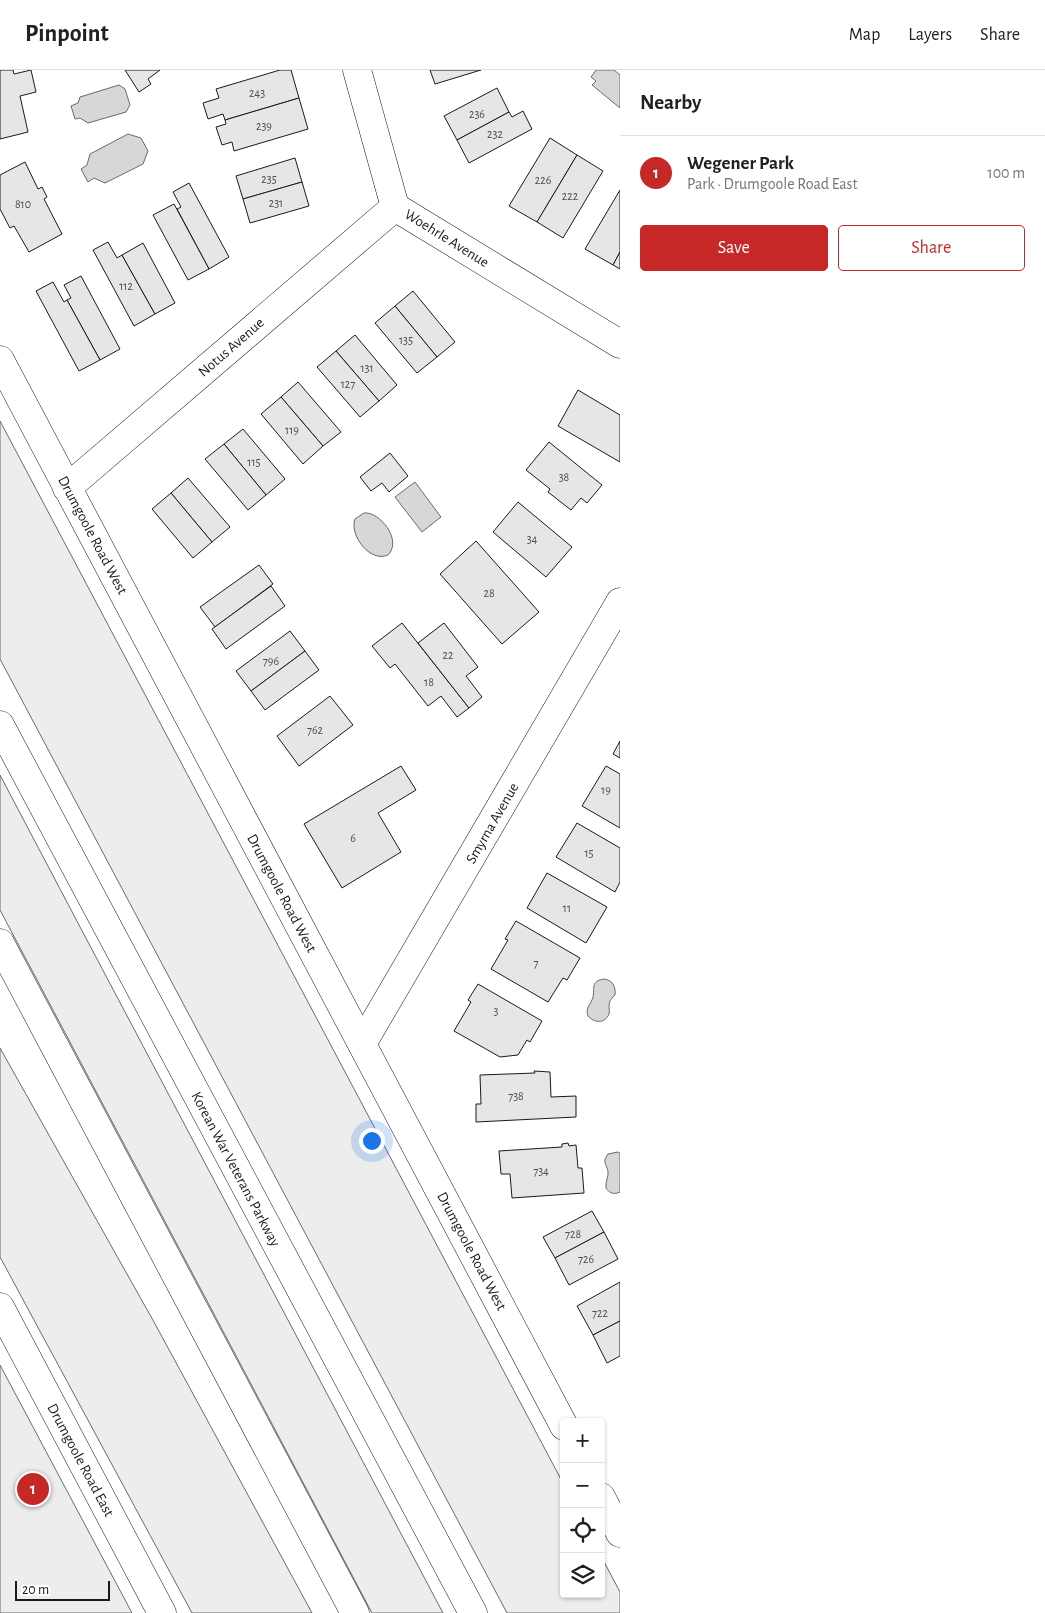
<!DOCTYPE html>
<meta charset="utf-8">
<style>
:root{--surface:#fff;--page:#f6f6f6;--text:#202124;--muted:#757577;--line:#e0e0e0;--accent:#c62828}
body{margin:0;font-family:"Alegreya Sans",sans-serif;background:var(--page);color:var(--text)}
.controls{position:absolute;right:15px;bottom:15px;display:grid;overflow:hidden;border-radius:5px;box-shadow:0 1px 4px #0004}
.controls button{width:45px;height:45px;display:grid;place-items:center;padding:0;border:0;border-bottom:1px solid var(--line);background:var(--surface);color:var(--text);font:25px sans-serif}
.scale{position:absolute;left:15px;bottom:12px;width:95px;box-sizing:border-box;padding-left:5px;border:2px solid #1a1a1a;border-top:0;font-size:14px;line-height:18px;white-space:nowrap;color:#1a1a1a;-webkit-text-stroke:4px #fff;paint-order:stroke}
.you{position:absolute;left:371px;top:1070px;width:18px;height:18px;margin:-12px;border:4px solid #fff;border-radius:50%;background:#1a73e8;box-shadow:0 0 0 8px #1a73e833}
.badge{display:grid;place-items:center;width:32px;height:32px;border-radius:50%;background:var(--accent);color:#fff;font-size:16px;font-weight:700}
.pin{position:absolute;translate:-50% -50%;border:2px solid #fff;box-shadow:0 1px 5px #0006}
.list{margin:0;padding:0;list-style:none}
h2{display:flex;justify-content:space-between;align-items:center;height:65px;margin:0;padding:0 20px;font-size:21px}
h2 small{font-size:16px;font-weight:400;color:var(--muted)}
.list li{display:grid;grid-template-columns:32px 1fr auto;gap:15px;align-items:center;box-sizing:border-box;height:75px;padding:0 20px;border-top:1px solid var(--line)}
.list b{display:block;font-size:19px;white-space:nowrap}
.list p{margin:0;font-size:16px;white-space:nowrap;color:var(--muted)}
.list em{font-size:16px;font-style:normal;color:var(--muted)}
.actions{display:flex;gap:10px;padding:15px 20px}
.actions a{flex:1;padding:11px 0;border:1px solid var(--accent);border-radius:5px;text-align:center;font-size:18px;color:var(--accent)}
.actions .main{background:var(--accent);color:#fff}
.icon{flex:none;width:28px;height:28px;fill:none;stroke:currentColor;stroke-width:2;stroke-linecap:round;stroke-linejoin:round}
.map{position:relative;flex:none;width:620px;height:1543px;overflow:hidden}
header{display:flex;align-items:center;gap:30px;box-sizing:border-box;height:70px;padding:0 25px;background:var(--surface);border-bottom:1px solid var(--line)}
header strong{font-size:24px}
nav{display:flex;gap:28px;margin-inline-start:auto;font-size:18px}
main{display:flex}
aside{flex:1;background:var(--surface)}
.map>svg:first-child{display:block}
</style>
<header>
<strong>Pinpoint</strong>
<nav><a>Map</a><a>Layers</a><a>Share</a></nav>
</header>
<main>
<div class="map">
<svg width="620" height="1543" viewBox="0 0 620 1543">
<rect width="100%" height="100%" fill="#fff"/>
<g fill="#ededed" stroke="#6a6a6a">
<path d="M0 351 564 1415V1524H601V1486L620 1522V1543H507L0 589Z"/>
<path d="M0 705 79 855 443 1543H372L215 1246 0 840Z"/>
<path d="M0 978 154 1252 312 1543H192L0 1187Z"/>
<path d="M0 1295 132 1543H0Z"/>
</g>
<g fill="#d7d7d7" stroke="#6a6a6a">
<path d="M596 0H614L620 5V38L592 15 596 11 591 7Z"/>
<path d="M119 15 125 19 130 35 126 42 88 53 80 48 75 49 71 36 78 33 80 27Z"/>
<path d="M128 64 141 68 148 81 143 94 105 113 94 108 88 112 81 99 87 95 90 84Z"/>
<path d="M415 412 441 447 422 462 395 427Z"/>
<path d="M364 443C379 441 403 470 388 485 370 493 349 465 355 449Z"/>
<path d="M604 909C612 910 616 916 615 925 613 927 611 929 610 931 608 935 610 940 609 944 605 954 594 953 588 946 585 937 591 935 593 927 595 919 590 911 604 909Z"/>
<path d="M618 1082 620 1083V1122C614 1125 609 1123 606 1118 605 1112 609 1106 608 1101 606 1093 602 1093 608 1084Z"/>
</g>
<g fill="#e6e6e6" stroke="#1a1a1a">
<path d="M0 0H13L14 4 31 0 36 22 20 26 28 62 0 69Z"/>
<path d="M125 0H160L148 9 151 14 139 22Z"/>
<path d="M280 0H291L299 28 225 50 223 44 208 49 203 33 219 28 216 19Z"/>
<path d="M430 0H481L435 14Z"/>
<path d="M497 18 509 42 457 70 444 46Z"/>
<path d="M299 28 308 59 234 81 232 72 222 75 216 57 226 54 225 50Z"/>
<path d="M523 41 532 59 469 93 457 70 509 42 512 47Z"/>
<path d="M550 68 577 85 537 152 509 136Z"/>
<path d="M577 85 603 101 563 168 537 152Z"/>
<path d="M295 88 302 112 243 129 236 106Z"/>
<path d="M25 92 38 119 42 117 47 127 44 129 62 164 29 182 14 156 10 158 0 139V105Z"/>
<path d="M302 112 309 136 250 153 243 129Z"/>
<path d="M189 113 229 187 209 199 177 139 181 137 173 122Z"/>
<path d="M620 120V182L613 195 585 179Z"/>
<path d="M174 134 209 199 188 210 153 145Z"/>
<path d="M108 172 117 188 122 185 155 244 134 256 93 180Z"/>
<path d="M143 173 175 233 155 244 122 185Z"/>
<path d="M620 182V199L613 195Z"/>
<path d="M81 206 120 279 100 290 67 230 71 228 64 215Z"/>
<path d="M53 212 64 232 67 230 100 290 79 301 36 221Z"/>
<path d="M413 221 455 272 437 287 395 236Z"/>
<path d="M395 236 437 287 417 303 375 253Z"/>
<path d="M355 265 397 315 379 331 336 281Z"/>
<path d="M336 281 379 331 360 347 317 297Z"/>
<path d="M298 312 341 362 323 376 281 327Z"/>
<path d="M578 320 620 345V392L558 356Z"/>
<path d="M281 327 323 376 303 394 261 344Z"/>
<path d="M243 359 285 409 266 425 224 374Z"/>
<path d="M549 372 602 415 587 433 581 428 571 440 548 422 550 419 526 400Z"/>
<path d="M224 374 266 425 248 440 205 389Z"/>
<path d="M390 383 408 406 389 422 382 413 371 421 360 407Z"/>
<path d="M188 408 230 457 212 472 171 423Z"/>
<path d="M171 423 212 472 193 488 152 439Z"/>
<path d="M518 432 572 477 546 507 493 462Z"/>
<path d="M476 471 539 542 502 574 440 504Z"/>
<path d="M259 495 273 514 215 557 200 537Z"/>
<path d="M271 516 285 536 226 579 212 559Z"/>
<path d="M402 553 469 638 457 647 441 626 428 636 395 594 390 598 372 576Z"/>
<path d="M444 553 478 597 466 606 482 627 469 638 418 573Z"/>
<path d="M290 561 305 581 251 621 236 601Z"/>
<path d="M305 581 319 600 265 640 251 621Z"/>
<path d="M330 626 353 655 299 696 277 666Z"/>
<path d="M620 671V688L613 684Z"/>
<path d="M401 696 416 720 378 743 401 782 342 818 304 754Z"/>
<path d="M606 696 620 704V758L582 736Z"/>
<path d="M577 753 620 778V812L615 822 556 787Z"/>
<path d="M547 803 607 837 586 873 527 838Z"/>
<path d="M516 851 580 888 567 910 563 908 548 932 491 899 508 870 505 869Z"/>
<path d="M478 914 542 951 530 972 527 970 518 985 500 987 454 961 471 932 468 930Z"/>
<path d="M534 1001 550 1002 551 1027 576 1026V1047L476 1052V1034H481L480 1005 535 1003Z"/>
<path d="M568 1073 569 1076 576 1075 578 1098H582L584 1123 512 1128 510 1104H501L499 1081 562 1077V1074Z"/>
<path d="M592 1141 604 1162 555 1188 543 1167Z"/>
<path d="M604 1162 618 1189 569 1215 555 1188Z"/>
<path d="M620 1212V1251L593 1265 577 1236Z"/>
<path d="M620 1251V1286L607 1293 593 1265Z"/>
</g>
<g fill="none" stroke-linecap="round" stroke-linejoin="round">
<g stroke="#1a1a1a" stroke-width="29">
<g id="minor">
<path d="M357 0 395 137 620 274"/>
<path d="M67 418 395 137"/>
<path d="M362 974 620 532"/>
</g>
</g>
<g stroke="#1a1a1a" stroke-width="29">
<g id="major">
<path d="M0 290 564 1356"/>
<path d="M0 1237 162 1543"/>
<path d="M601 1427 620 1463"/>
</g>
</g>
<g stroke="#1a1a1a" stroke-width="29">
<g id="highway">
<path d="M0 655 473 1543"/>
<path d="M0 873 355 1543"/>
</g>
</g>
<use href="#minor" stroke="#fff" stroke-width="28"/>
<use href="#major" stroke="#fff" stroke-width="28"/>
<use href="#highway" stroke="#fff" stroke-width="28"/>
</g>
<g text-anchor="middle" stroke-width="4" stroke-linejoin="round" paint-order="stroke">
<g font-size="12" fill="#4d4d4d">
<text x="257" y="27">243</text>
<text x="477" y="48">236</text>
<text x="264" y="60">239</text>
<text x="495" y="68">232</text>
<text x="269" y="113">235</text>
<text x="543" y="114">226</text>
<text x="570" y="130">222</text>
<text x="276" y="137">231</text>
<text x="23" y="138">810</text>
<text x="126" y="220">112</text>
<text x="406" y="274">135</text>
<text x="367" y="302">131</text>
<text x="348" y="318">127</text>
<text x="292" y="364">119</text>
<text x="254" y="396">115</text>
<text x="564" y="411">38</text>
<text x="532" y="473">34</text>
<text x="489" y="527">28</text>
<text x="448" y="589">22</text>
<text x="271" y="595">796</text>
<text x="429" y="616">18</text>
<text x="315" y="664">762</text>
<text x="606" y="724">19</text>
<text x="353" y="772">6</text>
<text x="589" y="787">15</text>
<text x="567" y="842">11</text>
<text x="536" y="897">7</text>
<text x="496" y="945">3</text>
<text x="516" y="1030">738</text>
<text x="541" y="1105">734</text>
<text x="573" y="1168">728</text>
<text x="586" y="1193">726</text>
<text x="600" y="1247">722</text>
</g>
<g font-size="15" fill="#1a1a1a" stroke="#fff">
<text transform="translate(447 168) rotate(32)" y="5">Woehrle Avenue</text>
<text transform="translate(231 277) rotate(-41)" y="5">Notus Avenue</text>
<text transform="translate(93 465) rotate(62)" y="5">Drumgoole Road West</text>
<text transform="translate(492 753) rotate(-60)" y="5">Smyrna Avenue</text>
<text transform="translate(282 823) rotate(62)" y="5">Drumgoole Road West</text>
<text transform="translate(236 1099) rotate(62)" y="5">Korean War Veterans Parkway</text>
<text transform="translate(472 1181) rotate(62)" y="5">Drumgoole Road West</text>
<text transform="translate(81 1390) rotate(62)" y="5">Drumgoole Road East</text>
</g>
</g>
</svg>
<div class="controls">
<button>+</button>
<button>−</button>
<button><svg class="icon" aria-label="locate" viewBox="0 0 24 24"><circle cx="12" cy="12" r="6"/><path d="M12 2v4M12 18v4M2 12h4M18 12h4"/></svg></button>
<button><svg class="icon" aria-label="layers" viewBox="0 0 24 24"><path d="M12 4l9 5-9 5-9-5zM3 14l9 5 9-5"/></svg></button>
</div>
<div class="scale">20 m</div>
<div class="you"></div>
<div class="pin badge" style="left:33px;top:1419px">1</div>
</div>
<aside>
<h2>Nearby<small></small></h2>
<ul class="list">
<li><span class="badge">1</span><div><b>Wegener Park</b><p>Park · Drumgoole Road East</p></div><em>100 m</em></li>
</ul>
<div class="actions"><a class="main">Save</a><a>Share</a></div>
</aside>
</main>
